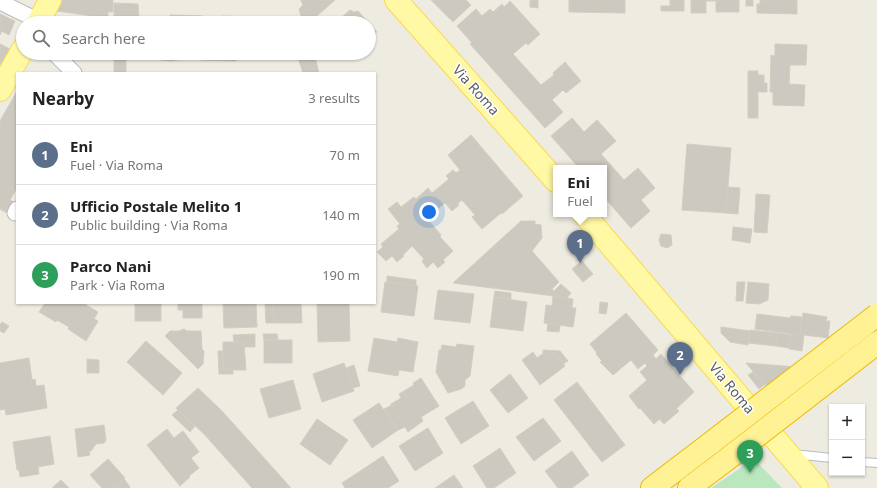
<!DOCTYPE html>
<meta charset="utf-8">
<style>
:root{--surface:#fff;--page:#f6f6f6;--text:#222;--muted:#767676;--line:#e0e0e0;--accent:#f5421f}
body{margin:0;font-family:"Noto Sans",sans-serif;background:var(--page);color:var(--text)}
.controls{position:absolute;right:12px;bottom:12px;display:grid;overflow:hidden;border-radius:0px;box-shadow:0 1px 3px #0004}
.controls button{width:36px;height:36px;display:grid;place-items:center;padding:0;border:0;border-bottom:1px solid var(--line);background:var(--surface);color:var(--text);font:20px sans-serif}
.you{position:absolute;left:429px;top:212px;width:14px;height:14px;margin:-10px;border:3px solid #fff;border-radius:50%;background:#1a73e8;box-shadow:0 0 0 6px #1a73e833}
.badge{display:grid;place-items:center;width:26px;height:26px;border-radius:50%;background:var(--accent);color:#fff;font-size:13px;font-weight:700}
.pin{position:absolute;translate:-50% -33px;filter:drop-shadow(0 1px 2px #0008)}
.pin::after{content:'';position:absolute;top:21px;width:14px;height:12px;background:inherit;clip-path:polygon(0 0,100% 0,50% 100%)}
.popup{position:absolute;left:553px;top:165px;width:54px;height:52px;box-sizing:border-box;display:grid;place-content:center;border-radius:0px;background:var(--surface);filter:drop-shadow(0 1px 3px #0005);font-size:13px;white-space:nowrap;color:var(--muted)}
.popup b{font-size:15px;color:var(--text)}
.popup::after{content:'';position:absolute;left:50%;top:100%;margin-left:-8px;border:8px solid transparent;border-top-color:var(--surface)}
.list{margin:0;padding:0;list-style:none}
h2{display:flex;justify-content:space-between;align-items:center;height:52px;margin:0;padding:0 16px;font-size:17px}
h2 small{font-size:13px;font-weight:400;color:var(--muted)}
.list li{display:grid;grid-template-columns:26px 1fr auto;gap:12px;align-items:center;box-sizing:border-box;height:60px;padding:0 16px;border-top:1px solid var(--line)}
.list b{display:block;font-size:15px;white-space:nowrap}
.list p{margin:0;font-size:13px;white-space:nowrap;color:var(--muted)}
.list em{font-size:13px;font-style:normal;color:var(--muted)}
.icon{flex:none;width:22px;height:22px;fill:none;stroke:currentColor;stroke-width:2;stroke-linecap:round;stroke-linejoin:round}
.map{position:relative;flex:none;width:877px;height:488px;overflow:hidden}
.search{position:absolute;background:var(--surface);box-shadow:0 1px 3px #0004;left:16px;top:16px;width:360px;height:44px;display:flex;align-items:center;gap:10px;box-sizing:border-box;padding:0 14px;border-radius:22px;color:var(--muted);font-size:15px}
.panel{position:absolute;background:var(--surface);box-shadow:0 1px 3px #0004;left:16px;top:72px;width:360px;height:232px;border-radius:0px}
.map>svg:first-child{display:block}
</style>
<div class="map">
<svg width="877" height="488" viewBox="0 0 877 488">
<rect width="100%" height="100%" fill="#eeece1"/>
<path fill="#bbe7bf" d="M754 459 782 488H711Z"/>
<g fill="#cbc9c0" stroke="#d3cebf">
<path d="M63 0H113V12H108V18L56 11Z"/>
<path d="M301 0H335L309 23H303L299 9 303 5Z"/>
<path d="M431 0H466L471 5 453 22Z"/>
<path d="M530 0H538V8L530 7Z"/>
<path d="M569 0H625V13L569 12Z"/>
<path d="M670 0H684V11H661V6H670Z"/>
<path d="M691 0H739V12H716V1H706V13H691Z"/>
<rect x="746" y="0" width="7" height="6"/>
<path d="M760 0H797V14L757 13V4H760Z"/>
<path d="M510 1 540 34 528 45 526 43 513 54 541 85 554 75 553 73 565 62 581 81 566 93 563 90 552 100 563 112 545 128 470 44 472 43 457 26 476 9 482 16 490 9 493 12 502 4 504 7Z"/>
<path d="M114 3 138 4 139 17H126V23H114Z"/>
<path d="M350 10 354 12 358 11 369 23H335Z"/>
<path d="M0 14 15 21 9 35 2 31 0 35Z"/>
<path d="M170 15 203 16V23H158L160 17H170Z"/>
<path d="M222 16 249 17 258 18V23H222Z"/>
<path d="M369 23 377 32 369 39Z"/>
<path d="M0 44 10 49 0 65Z"/>
<path d="M775 44 807 45 806 65H790L789 84 805 85 804 106 773 105V92H770L771 55 775 56Z"/>
<rect x="114" y="53" width="12" height="20"/>
<path d="M147 53H184L183 59 171 61 147 58Z"/>
<path d="M202 53H250L248 59H236V61L201 60Z"/>
<path d="M302 53H314L319 73H303L297 54Z"/>
<path d="M748 71H758V75H764V83H767V92H758V118H748Z"/>
<path d="M17 91V188L10 200 14 202 7 213 0 209V121Z"/>
<path d="M572 118 584 132 597 120 616 141 601 154 624 180 638 168 655 188 641 200 650 211 631 228 604 197V168H579L551 136Z"/>
<path d="M471 135 523 196 502 214 501 213 482 229 472 217 475 215 462 200 457 204 459 205 452 211 445 203 430 215 432 218 429 221 441 235 440 237 453 251 443 260 445 262 438 268 433 262 427 268 422 261 424 259 412 246 403 255 404 256 397 262 392 256 386 261 377 252 383 247 381 244 399 229 397 226 400 224 388 209 397 202 401 207 414 197 416 199 428 188 432 193 449 179 446 176 453 170 456 173 460 170 448 155Z"/>
<path d="M687 144 731 148 726 213 682 210Z"/>
<path d="M728 187 740 188 738 214 726 213Z"/>
<path d="M756 194 770 195 767 233 754 232Z"/>
<path d="M521 221H535V224L541 225 542 238 532 251 559 282 546 295 453 283Z"/>
<path d="M733 227 752 229 750 243 732 240Z"/>
<path d="M661 234 671 235 672 245 667 248 661 246 659 240Z"/>
<path d="M582 261 593 274 583 282 572 269Z"/>
<path d="M387 276 416 280V286L387 282Z"/>
<path d="M385 282 418 286 414 316 381 312Z"/>
<path d="M737 282H745L743 301H736Z"/>
<path d="M748 282 769 284 768 300 759 304 746 303Z"/>
<path d="M561 284 571 293 567 298 546 295 552 289 554 291Z"/>
<path d="M438 290 474 294 470 323 434 319Z"/>
<path d="M495 291 511 293V299L494 297Z"/>
<path d="M553 296 573 299 572 308H576L573 327 544 323 546 305 552 306Z"/>
<path d="M494 297 527 302 523 331 490 327Z"/>
<path d="M600 302 608 303 606 314 599 313Z"/>
<path d="M45 303H87L86 305 98 312 94 319 98 321 86 341 68 329 69 327 57 320 56 322 39 312Z"/>
<rect x="135" y="303" width="26" height="18"/>
<path d="M178 303H202V318H183V310H178Z"/>
<path d="M223 303H256L257 327 224 328Z"/>
<path d="M273 303H301L302 323H274Z"/>
<path d="M317 303H349L350 341 318 342Z"/>
<path d="M265 304H273L274 323H266Z"/>
<path d="M626 313 658 350 653 355 656 359 661 354 694 392 673 412 671 409 654 424 640 408 639 409 629 396 647 380 640 372 647 366 645 363 638 369 631 360 613 375 600 362 602 361 596 354 597 353 590 344Z"/>
<path d="M803 313 827 317 826 321H830L828 338 804 335 802 351 789 349 791 334 800 335Z"/>
<path d="M757 314 790 318 791 316 802 317 800 335 755 329Z"/>
<path d="M2 322 9 326 4 333 0 331V325Z"/>
<path d="M548 323 560 325 559 332 547 331Z"/>
<path d="M721 327 750 331 748 345 730 342 721 333Z"/>
<path d="M184 329 187 331H201L202 349 204 351 203 364 198 369 165 336 170 331H179Z"/>
<path d="M750 330 778 333 776 346 748 343Z"/>
<path d="M778 333 791 335 789 348 776 346Z"/>
<path d="M255 334V347H244V342H234L233 335Z"/>
<path d="M263 334H277L278 340H264Z"/>
<path d="M374 338 397 342 398 338 418 342 413 372 399 370 398 376 368 371Z"/>
<rect x="264" y="340" width="28" height="23"/>
<path d="M146 341 182 373 163 395 127 362Z"/>
<path d="M223 342H244L246 370H223Z"/>
<path d="M457 344 474 346 470 376 465 380V386L461 389 448 393 436 372 439 350H441L442 345 456 347Z"/>
<path d="M543 350 560 351 568 361 563 364 555 352 548 357 545 352 543 353Z"/>
<path d="M218 351H223V370H233V374H219Z"/>
<path d="M533 352 537 358 545 352 548 357 555 352 565 366 540 385 522 360Z"/>
<path d="M29 358 32 380 35 379 36 386 44 385 47 408 6 415 5 409 0 410V363Z"/>
<path d="M87 359 99 360V373H87Z"/>
<path d="M344 363 354 391 322 402 313 374Z"/>
<path d="M746 363 797 367 773 385H764Z"/>
<path d="M354 365 360 386 353 388 346 368Z"/>
<path d="M753 372 764 385 759 389 748 375Z"/>
<path d="M510 374 528 398 508 413 490 390Z"/>
<path d="M421 378 439 406 421 417 423 421 408 432 391 404 401 398 399 394 414 385 413 383Z"/>
<path d="M293 380 301 409 269 418 260 389Z"/>
<path d="M577 382 625 445 602 462 554 400Z"/>
<path d="M198 388 222 411 291 488H252L204 434 176 408Z"/>
<path d="M473 401 489 426 461 444 445 418Z"/>
<path d="M379 403 398 430 372 448 353 420Z"/>
<path d="M392 405 405 427 398 430 384 409Z"/>
<path d="M671 409 673 412 677 409 679 411 664 424 659 419Z"/>
<path d="M178 410 195 426 190 432 172 415Z"/>
<path d="M543 418 561 441 534 461 516 437Z"/>
<path d="M317 419 348 440 330 465 300 444Z"/>
<path d="M104 425 106 440 104 443 96 444 91 451H89L90 455 78 457 75 429Z"/>
<path d="M428 428 443 453 415 471 399 446Z"/>
<path d="M167 429 174 438 183 431 199 452 191 458 199 468 189 476 190 477 180 486 147 445Z"/>
<path d="M50 436 54 464 38 467 39 474 20 477 19 470H17L13 442Z"/>
<path d="M500 448 516 473 494 488H487L473 466Z"/>
<path d="M572 451 589 475 572 488H558L545 471Z"/>
<path d="M383 456 399 481 388 488H345L342 483Z"/>
<path d="M108 459 125 478 114 488H102L90 475Z"/>
<path d="M454 475 463 488H435Z"/>
<path d="M124 479 130 487 129 488H114Z"/>
<path d="M61 480 69 488H52Z"/>
</g>
<g fill="none" stroke-linecap="round" stroke-linejoin="round">
<g stroke="#b9bbc1" stroke-width="10">
<g id="service">
<path d="M793 454 832 458"/>
<path d="M862 462 877 463"/>
</g>
</g>
<g stroke="#b9bbc1" stroke-width="17">
<g id="minor">
<path d="M0 2 39 21"/>
<path d="M54 53 74 73"/>
<path d="M15 213 17 209"/>
</g>
</g>
<g stroke="#fbd94c" stroke-width="24">
<g id="primary">
<path d="M396 0 556 181"/>
<path d="M38 23 50 0"/>
<path d="M0 90 23 49"/>
<path d="M584 214 817 488"/>
</g>
</g>
<g stroke="#eeb800" stroke-width="24">
<g id="trunk">
<path d="M652 488 711 443"/>
<path d="M689 488 726 460"/>
</g>
</g>
<use href="#service" stroke="#fff" stroke-width="8"/>
<use href="#minor" stroke="#fff" stroke-width="15"/>
<use href="#primary" stroke="#fff8a4" stroke-width="22"/>
<use href="#trunk" stroke="#fff295" stroke-width="22"/>
<g stroke="#eeb800" stroke-width="24" stroke-linecap="butt">
<g id="trunk-bridge">
<path d="M711 443 877 315"/>
<path d="M726 460 877 343"/>
</g>
</g>
<use href="#trunk-bridge" stroke="#fff295" stroke-width="22"/>
</g>
<g text-anchor="middle" stroke-width="3" stroke-linejoin="round" paint-order="stroke">
<g font-size="14" fill="#595d63" stroke="#fff">
<text transform="translate(476 90) rotate(48)" y="5">Via Roma</text>
<text transform="translate(732 388) rotate(50)" y="5">Via Roma</text>
</g>
</g>
</svg>
<div class="controls">
<button>+</button>
<button>−</button>
</div>
<div class="you"></div>
<div class="pin badge" style="left:580px;top:263px;background:#5c6f8a">1</div>
<div class="popup"><b>Eni</b>Fuel</div>
<div class="pin badge" style="left:680px;top:375px;background:#5c6f8a">2</div>
<div class="pin badge" style="left:750px;top:473px;background:#2e9e5b">3</div>
<div class="search"><svg class="icon" aria-label="search" viewBox="0 0 24 24"><circle cx="10" cy="10" r="6"/><path d="M15 15l6 6"/></svg>Search here</div>
<section class="panel">
<h2>Nearby<small>3 results</small></h2>
<ul class="list">
<li><span class="badge" style="background:#5c6f8a">1</span><div><b>Eni</b><p>Fuel · Via Roma</p></div><em>70 m</em></li>
<li><span class="badge" style="background:#5c6f8a">2</span><div><b>Ufficio Postale Melito 1</b><p>Public building · Via Roma</p></div><em>140 m</em></li>
<li><span class="badge" style="background:#2e9e5b">3</span><div><b>Parco Nani</b><p>Park · Via Roma</p></div><em>190 m</em></li>
</ul>
</section>
</div>
